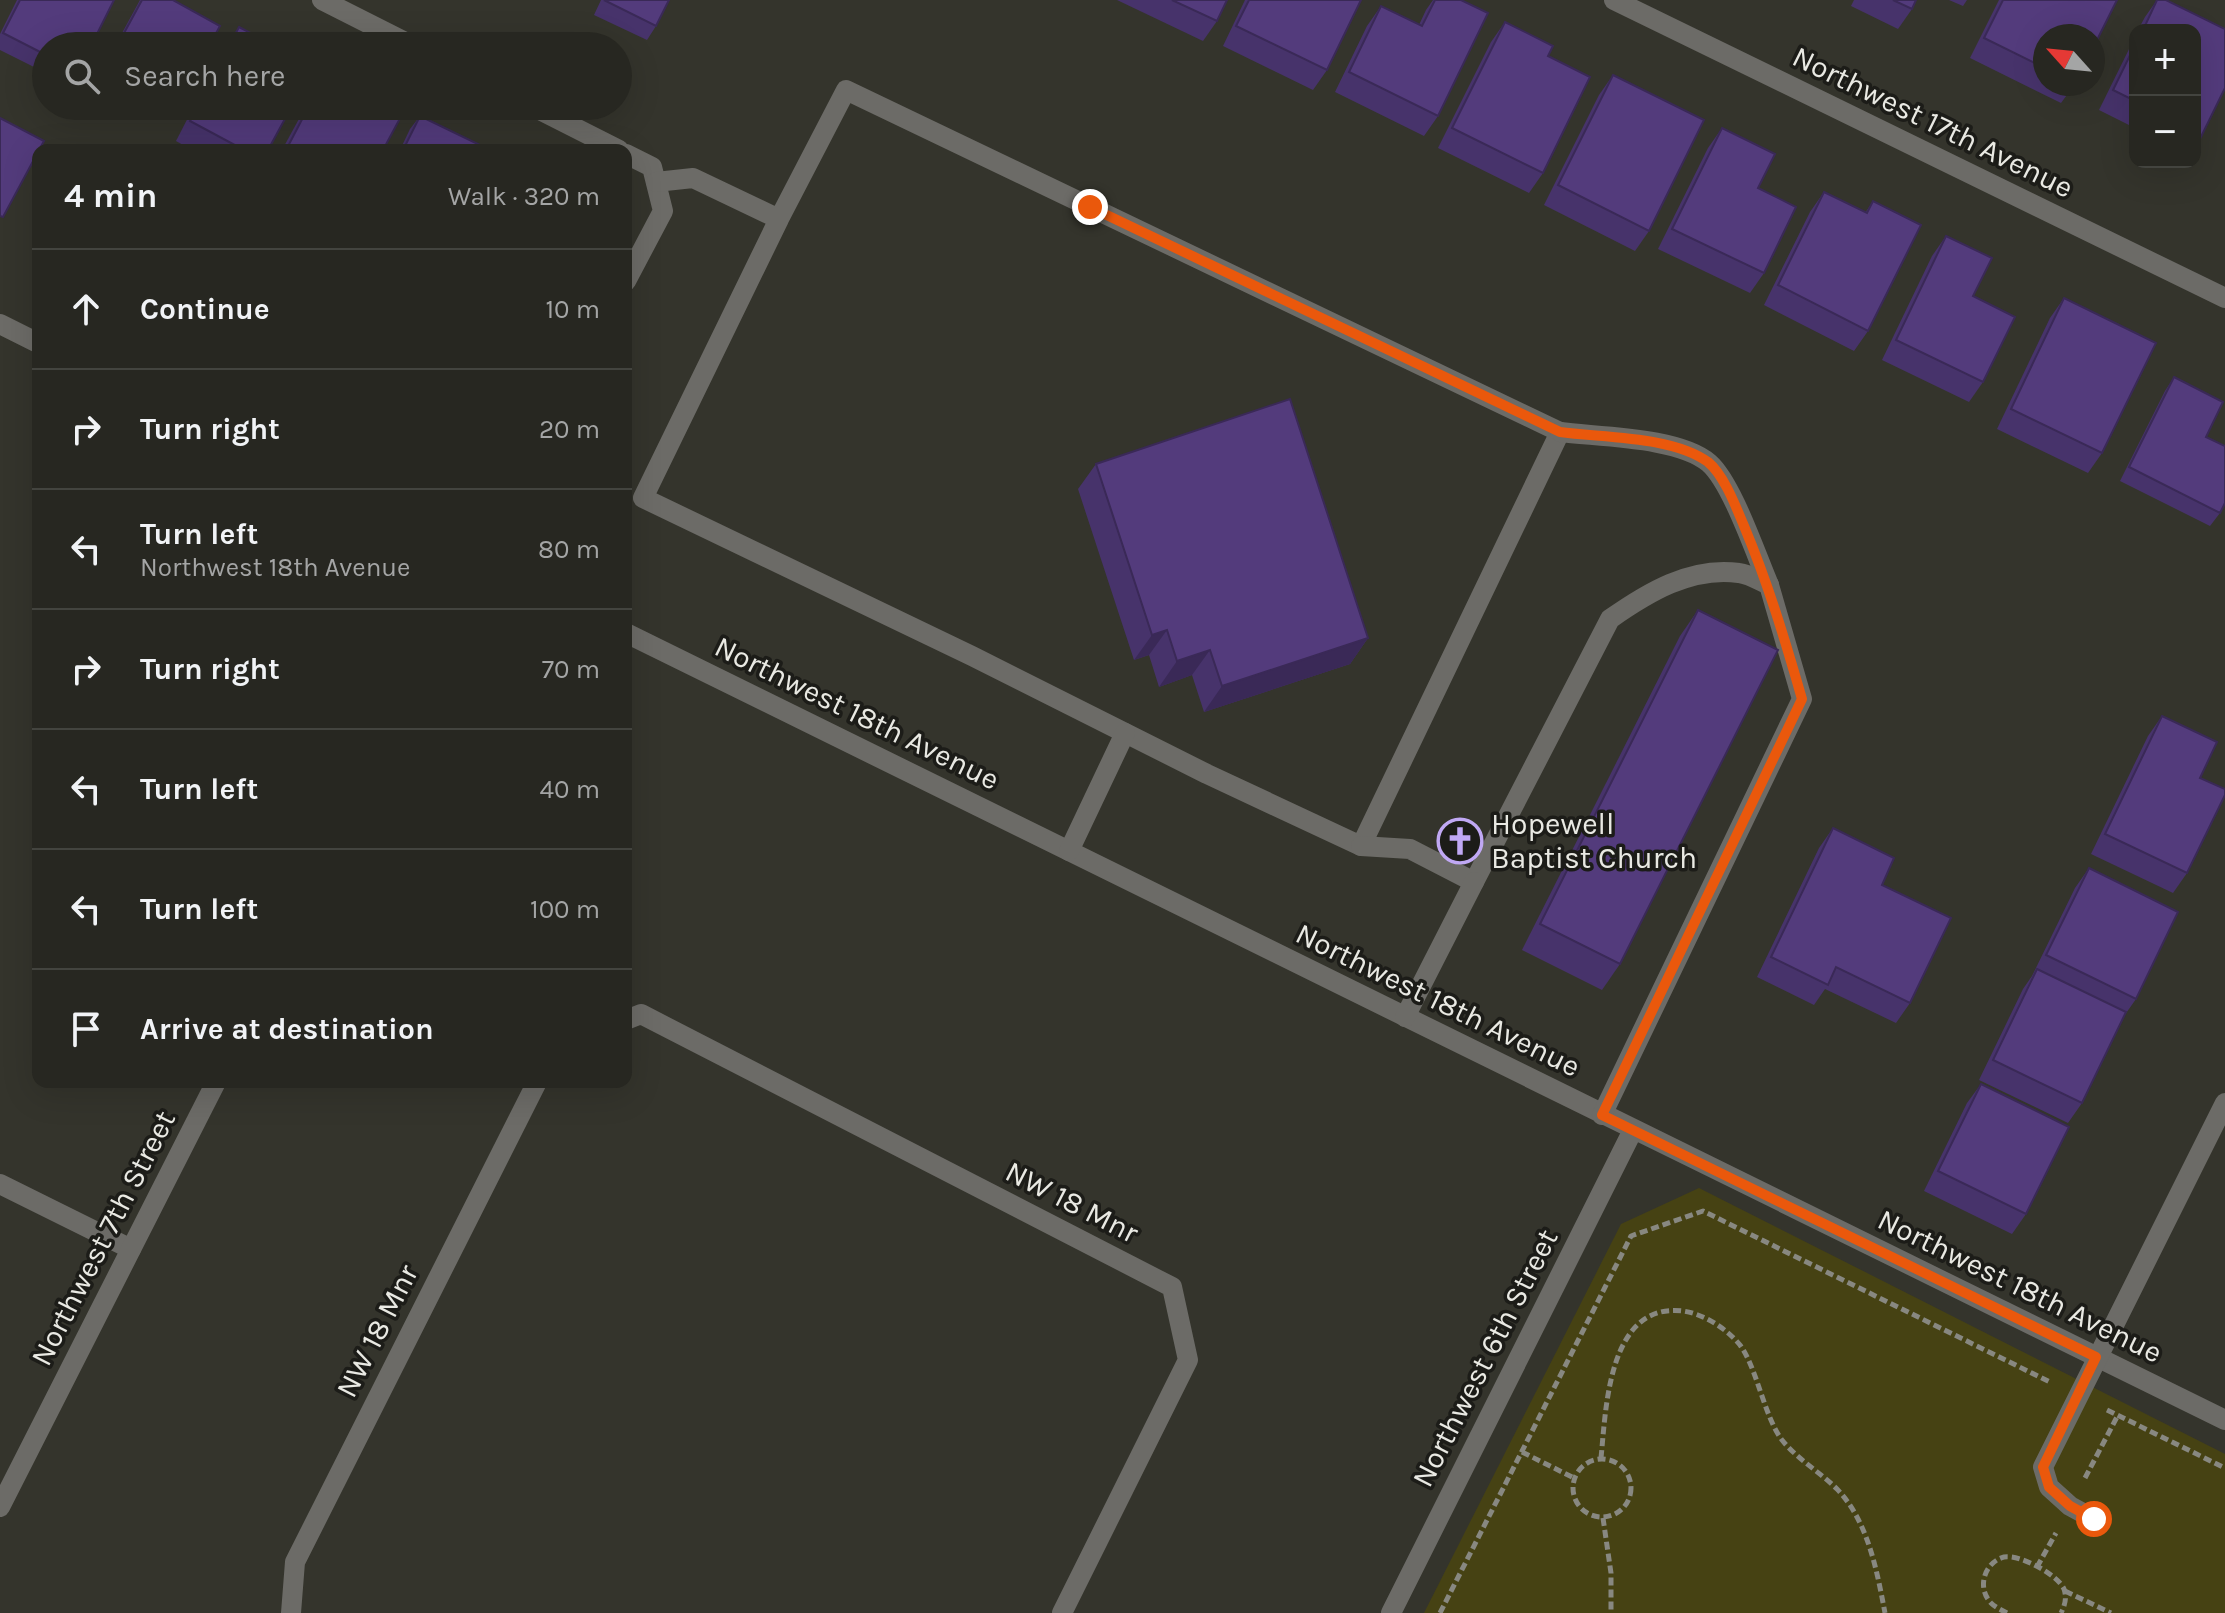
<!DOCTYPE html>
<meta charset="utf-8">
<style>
:root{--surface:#272721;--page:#33332e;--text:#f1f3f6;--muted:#a4a5a5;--line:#43443f}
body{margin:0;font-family:Karla,sans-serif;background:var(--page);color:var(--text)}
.controls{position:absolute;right:24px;top:24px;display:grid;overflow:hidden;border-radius:16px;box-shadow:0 8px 32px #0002}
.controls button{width:72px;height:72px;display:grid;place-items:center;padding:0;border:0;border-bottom:2px solid var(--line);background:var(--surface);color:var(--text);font:40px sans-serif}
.compass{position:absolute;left:2033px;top:24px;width:72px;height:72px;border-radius:50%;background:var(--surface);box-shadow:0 8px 32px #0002;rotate:297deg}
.stop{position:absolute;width:24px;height:24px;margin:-18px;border:6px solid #ea580c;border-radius:50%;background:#fff}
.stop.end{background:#ea580c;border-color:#fff;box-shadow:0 2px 8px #0008}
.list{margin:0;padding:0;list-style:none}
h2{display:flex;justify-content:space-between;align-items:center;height:104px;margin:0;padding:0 32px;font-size:34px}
h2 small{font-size:26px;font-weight:400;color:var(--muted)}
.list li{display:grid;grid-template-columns:52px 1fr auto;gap:24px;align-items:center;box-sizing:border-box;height:120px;padding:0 32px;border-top:2px solid var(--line)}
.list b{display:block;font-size:30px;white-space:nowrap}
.list p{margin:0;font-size:26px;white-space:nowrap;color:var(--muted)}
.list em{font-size:26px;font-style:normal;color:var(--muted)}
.icon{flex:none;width:44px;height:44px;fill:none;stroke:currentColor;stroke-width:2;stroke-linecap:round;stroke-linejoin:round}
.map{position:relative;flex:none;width:2225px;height:1613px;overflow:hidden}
.search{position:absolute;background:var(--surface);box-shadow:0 8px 32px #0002;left:32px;top:32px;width:600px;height:88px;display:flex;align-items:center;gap:20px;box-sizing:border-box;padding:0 28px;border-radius:44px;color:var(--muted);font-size:30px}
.panel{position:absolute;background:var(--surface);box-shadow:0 8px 32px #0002;left:32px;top:144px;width:600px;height:944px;border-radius:16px}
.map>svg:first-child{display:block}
</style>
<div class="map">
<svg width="2225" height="1613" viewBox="0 0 2225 1613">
<rect width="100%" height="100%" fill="#34342c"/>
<path fill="#464213" d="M1699 1188 2225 1454V1613H1424L1621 1224Z"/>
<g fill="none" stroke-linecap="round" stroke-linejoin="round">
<g stroke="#888881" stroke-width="5" stroke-dasharray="8 4" stroke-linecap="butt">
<path d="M2107 1410 2225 1468"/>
<path d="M1522 1452 1574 1478"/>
<path d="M1601 1458C1606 1409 1608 1302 1683 1311 1704 1314 1727 1329 1740 1345 1757 1368 1764 1416 1782 1440 1797 1459 1820 1472 1837 1489 1868 1521 1877 1571 1885 1613"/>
<circle cx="1602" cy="1488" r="29"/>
<path d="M2085 1478 2118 1415"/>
<path d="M1603 1518 1611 1573V1613"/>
<path d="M2037 1567 2056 1533"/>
<path d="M2065 1591 2111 1613"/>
<path d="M1440 1613 1631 1236 1703 1211 2052 1383"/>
<path d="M2007 1613C2001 1610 1995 1607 1991 1603 1976 1587 1985 1562 2004 1557 2020 1554 2058 1575 2064 1589 2067 1598 2065 1605 2061 1613"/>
</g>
<g stroke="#6c6b67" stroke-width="20">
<path d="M322 0 413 46"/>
<path d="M1614 0 2225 298"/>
<path d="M532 106 619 150"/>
<path d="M626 154 652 167 663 211 626 281"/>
<path d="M656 182 693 178 779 219 643 498 972 656 1207 774 1361 846 1560 432 846 90 779 219"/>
<path d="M0 324 38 343"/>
<path d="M1560 432C1599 437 1679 437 1709 463 1732 483 1756 555 1769 585"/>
<path d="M626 633 2225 1420"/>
<path d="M1361 846 1410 849 1474 882 1610 619C1647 593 1691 566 1739 573 1749 574 1760 581 1769 585L1802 699 1602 1115"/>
<path d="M1069 851 1125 733"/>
<path d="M1405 1017 1474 882"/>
<path d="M626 1020 641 1014 1172 1287 1188 1360 1062 1613"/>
<path d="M0 1184 131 1249"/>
<path d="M0 1507 216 1082"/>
<path d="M2094 1519 2070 1506 2049 1487 2043 1467 2225 1103"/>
<path d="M291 1613 295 1562 537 1082"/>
<path d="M1391 1613 1633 1130"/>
</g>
</g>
<g fill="#47336b">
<path d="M17 0H114L46 46V73L0 50V34Z"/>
<path d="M140 0H173L209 46H115Z"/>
<path d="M601 0H669L656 26 647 40 594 15Z"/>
<path d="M1117 0H1227L1217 21 1203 41Z"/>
<path d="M1245 0H1361L1327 70 1313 90 1223 46Z"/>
<path d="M1433 0H1461L1438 116 1424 136 1335 92 1367 26 1381 6 1419 25 1426 10Z"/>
<path d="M1854 0H1916L1912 9 1898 29 1851 6Z"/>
<path d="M1949 0H1967L1963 6Z"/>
<path d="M1999 0H2117L2045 36V84H2075L2061 103 1970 58Z"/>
<path d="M2157 0H2166L2225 29V88L2195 149V30H2138L2145 17Z"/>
<path d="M1505 22 1548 56 1543 173 1529 193 1438 148 1491 42Z"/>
<path d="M239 27 275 46H226Z"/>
<path d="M2135 37V128L2099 110Z"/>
<path d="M1613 75 1649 231 1635 251 1544 205 1599 95Z"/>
<path d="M115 106H142L135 117Z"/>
<path d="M150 106H177L169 117Z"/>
<path d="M194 106H292L268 150H192L176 141Z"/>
<path d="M306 106H393L383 150H282Z"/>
<path d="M420 116 480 150H400L410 129Z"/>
<path d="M1722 128 1758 188 1764 273 1750 293 1658 249 1708 148Z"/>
<path d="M2172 162H2186L2182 167Z"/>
<path d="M1824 192 1865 213 1873 201 1868 331 1854 351 1764 305 1810 212Z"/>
<path d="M1946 236 1973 296 1983 382 1969 402 1882 360 1932 256Z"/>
<path d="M2064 298 2102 453 2088 473 1997 429 2050 318Z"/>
<path d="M2174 377 2220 513 2210 526 2120 481 2165 391Z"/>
<path d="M1096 464 1368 638 1350 664 1204 712 1192 675 1159 687 1149 655 1134 660 1078 489Z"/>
<path d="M1698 610 1620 964 1602 990 1522 950 1680 636Z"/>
<path d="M2162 716 2200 778 2187 873 2173 893 2091 854 2148 736Z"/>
<path d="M1833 828 1882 885 1910 1003 1896 1023 1825 989 1814 1005 1757 977 1819 848Z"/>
<path d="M2089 868 2136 999 2122 1019 2082 1103 2068 1123 1979 1080 2023 989 2032 976 2075 888Z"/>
<path d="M1981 1084 2026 1214 2012 1234 1924 1191 1967 1103Z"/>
</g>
<g fill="#3a2957">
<path d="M1167 630 1149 655 1134 660 1152 635Z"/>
<path d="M1368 638 1350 664 1204 712 1222 686Z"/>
<path d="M1210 650 1192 675 1159 687 1177 661Z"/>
</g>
<g fill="#533b7c" stroke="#3a2957" stroke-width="2">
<path d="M20 0H114L91 46H46V55L3 33Z"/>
<path d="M142 0H173L220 26 209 46H117Z"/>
<path d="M604 0H669L656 26Z"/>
<path d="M1172 0H1227L1217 21Z"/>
<path d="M1249 0H1361L1327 70 1236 26Z"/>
<path d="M1435 0H1461L1488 13 1438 116 1349 72 1381 6 1422 26Z"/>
<path d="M1893 0H1916L1912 9Z"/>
<path d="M2003 0H2117L2093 48V36H2045V68L1984 38Z"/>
<path d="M2157 0H2166L2225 29V88L2196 147H2195V30H2143Z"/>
<path d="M1505 22 1553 46 1548 56 1590 77 1543 173 1452 128Z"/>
<path d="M239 27 275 46H229Z"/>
<path d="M2135 45V101L2113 90Z"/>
<path d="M1613 75 1704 120 1649 231 1558 185Z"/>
<path d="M198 106H292L268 150H244L190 121Z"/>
<path d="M309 106H393L404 111 383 150H286Z"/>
<path d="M420 116 482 146 480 150H403Z"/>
<path d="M0 118 44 141 39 150H38V152L3 217 0 216Z"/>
<path d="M1722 128 1775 154 1758 188 1796 207 1764 273 1672 229Z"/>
<path d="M1824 192 1867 213 1873 201 1921 225 1868 331 1778 285Z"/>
<path d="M1946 236 1992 258 1973 296 2015 317 1983 382 1896 340Z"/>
<path d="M2064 298 2156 343 2102 453 2011 409Z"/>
<path d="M2174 377 2223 402 2206 437 2225 446V503L2220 513 2129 467Z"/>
<path d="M1290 399 1368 638 1222 686 1210 650 1177 661 1167 630 1152 635 1096 464Z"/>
<path d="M1698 610 1778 650 1620 964 1540 924Z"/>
<path d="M2162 716 2217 742 2200 778 2225 789V795L2187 873 2105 834Z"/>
<path d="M1833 828 1894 858 1882 885 1951 918 1910 1003 1836 967 1828 985 1771 957Z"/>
<path d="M2089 868 2178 912 2136 999 2046 955Z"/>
<path d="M2037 969 2126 1012 2082 1103 1993 1060Z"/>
<path d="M1981 1084 2069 1127 2026 1214 1938 1171Z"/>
</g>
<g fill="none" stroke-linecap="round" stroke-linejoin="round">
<path stroke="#ea580c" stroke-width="10" d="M1090 207 1560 432C1604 438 1672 436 1708 462 1724 475 1736 507 1744 526 1768 583 1785 640 1802 699L1602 1115 2096 1357 2043 1467 2049 1487 2070 1506 2094 1519"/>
</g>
<defs>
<g id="church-ring" transform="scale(2.3)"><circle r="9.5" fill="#1c1c18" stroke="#c0a8f4" stroke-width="1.5"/><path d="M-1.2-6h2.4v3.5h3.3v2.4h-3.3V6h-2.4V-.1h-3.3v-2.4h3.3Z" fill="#c0a8f4"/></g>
</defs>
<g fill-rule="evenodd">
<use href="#church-ring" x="1460" y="841"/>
</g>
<g text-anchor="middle" stroke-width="7" stroke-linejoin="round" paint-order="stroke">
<g font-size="30" fill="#e9e9e3" stroke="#1c1c18">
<text transform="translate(1933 122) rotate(26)" y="10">Northwest 17th Avenue</text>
<text transform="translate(857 713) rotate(26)" y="10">Northwest 18th Avenue</text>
<text transform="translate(1438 1000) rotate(26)" y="10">Northwest 18th Avenue</text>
<text transform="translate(1072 1202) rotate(27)" y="10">NW 18 Mnr</text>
<text transform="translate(103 1238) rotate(-63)" y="10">Northwest 7th Street</text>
<text transform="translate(2020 1286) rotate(26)" y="10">Northwest 18th Avenue</text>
<text transform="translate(377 1331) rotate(-63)" y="10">NW 18 Mnr</text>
<text transform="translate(1485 1358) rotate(-63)" y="10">Northwest 6th Street</text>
</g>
<g font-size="30" fill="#e9e9e3" stroke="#1c1c18" text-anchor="start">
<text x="1491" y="834">Hopewell<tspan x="1491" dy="34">Baptist Church</tspan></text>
</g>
</g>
</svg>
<div class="controls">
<button>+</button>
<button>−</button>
</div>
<svg class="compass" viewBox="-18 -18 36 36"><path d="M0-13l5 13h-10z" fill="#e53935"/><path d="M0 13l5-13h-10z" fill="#a4a5a5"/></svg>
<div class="stop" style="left:2094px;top:1519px"></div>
<div class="stop end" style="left:1090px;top:207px"></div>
<div class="search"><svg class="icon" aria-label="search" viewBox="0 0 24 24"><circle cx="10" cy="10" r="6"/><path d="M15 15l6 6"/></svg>Search here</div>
<section class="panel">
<h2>4 min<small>Walk · 320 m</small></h2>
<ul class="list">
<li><svg class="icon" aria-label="ahead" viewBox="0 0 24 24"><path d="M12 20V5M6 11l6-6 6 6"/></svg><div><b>Continue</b></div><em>10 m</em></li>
<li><svg class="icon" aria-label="right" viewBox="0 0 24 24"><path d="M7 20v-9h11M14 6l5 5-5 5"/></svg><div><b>Turn right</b></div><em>20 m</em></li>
<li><svg class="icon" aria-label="left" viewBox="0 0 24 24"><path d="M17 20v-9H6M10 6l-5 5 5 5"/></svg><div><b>Turn left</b><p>Northwest 18th Avenue</p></div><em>80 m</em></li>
<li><svg class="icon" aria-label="right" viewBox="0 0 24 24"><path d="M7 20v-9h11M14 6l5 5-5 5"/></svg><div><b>Turn right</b></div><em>70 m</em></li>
<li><svg class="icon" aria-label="left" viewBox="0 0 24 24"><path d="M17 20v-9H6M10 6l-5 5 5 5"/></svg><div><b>Turn left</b></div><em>40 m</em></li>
<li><svg class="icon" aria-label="left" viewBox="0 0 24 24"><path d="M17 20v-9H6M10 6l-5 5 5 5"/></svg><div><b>Turn left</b></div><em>100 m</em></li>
<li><svg class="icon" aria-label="arrive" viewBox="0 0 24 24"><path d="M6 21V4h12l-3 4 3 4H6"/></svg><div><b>Arrive at destination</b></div></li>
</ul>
</section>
</div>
